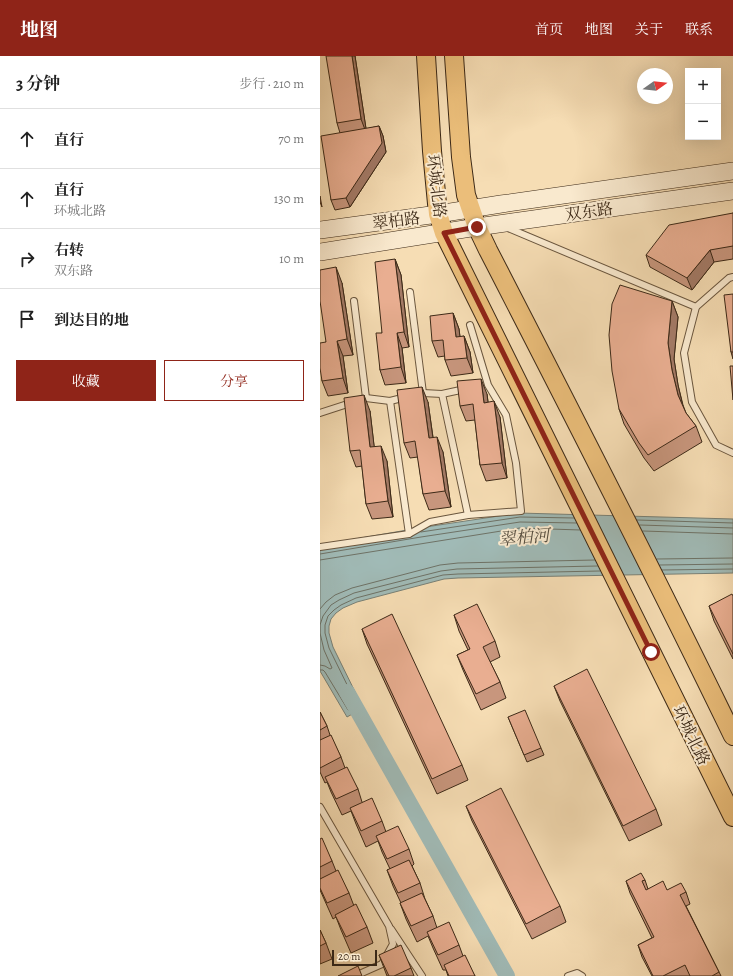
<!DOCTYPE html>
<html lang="zh">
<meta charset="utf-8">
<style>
:root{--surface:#fff;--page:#f2f2f2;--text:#222;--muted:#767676;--line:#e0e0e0;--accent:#8f2418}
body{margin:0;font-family:Alegreya,"Noto Serif SC",serif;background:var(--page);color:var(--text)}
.controls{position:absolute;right:12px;top:12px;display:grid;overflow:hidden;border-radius:0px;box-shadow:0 4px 16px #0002}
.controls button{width:36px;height:36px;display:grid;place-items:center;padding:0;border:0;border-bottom:1px solid var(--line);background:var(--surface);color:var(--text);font:20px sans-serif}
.compass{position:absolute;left:317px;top:12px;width:36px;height:36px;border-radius:50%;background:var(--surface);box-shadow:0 4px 16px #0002;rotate:75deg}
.scale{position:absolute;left:12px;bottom:10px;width:45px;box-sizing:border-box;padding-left:4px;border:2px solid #3c2917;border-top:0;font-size:11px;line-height:14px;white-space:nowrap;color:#3c2917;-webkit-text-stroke:3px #f9e9ce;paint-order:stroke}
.stop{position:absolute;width:12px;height:12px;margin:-9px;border:3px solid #8f2418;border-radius:50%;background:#fff}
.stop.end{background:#8f2418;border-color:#fff;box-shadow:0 1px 4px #0008}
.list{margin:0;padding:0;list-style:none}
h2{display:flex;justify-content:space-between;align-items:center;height:52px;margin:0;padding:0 16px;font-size:17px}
h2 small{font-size:13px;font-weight:400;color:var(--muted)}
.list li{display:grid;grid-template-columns:26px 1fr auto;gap:12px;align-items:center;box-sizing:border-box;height:60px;padding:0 16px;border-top:1px solid var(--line)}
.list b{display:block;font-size:15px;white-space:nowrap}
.list p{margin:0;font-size:13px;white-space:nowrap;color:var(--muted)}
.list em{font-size:13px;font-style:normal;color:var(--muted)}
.actions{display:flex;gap:8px;padding:12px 16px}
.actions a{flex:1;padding:9px 0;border:1px solid var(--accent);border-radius:0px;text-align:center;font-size:14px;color:var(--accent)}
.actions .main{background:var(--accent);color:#fff}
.icon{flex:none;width:22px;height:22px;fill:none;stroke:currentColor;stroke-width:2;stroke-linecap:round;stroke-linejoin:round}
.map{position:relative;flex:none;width:413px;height:920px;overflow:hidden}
header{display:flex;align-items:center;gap:24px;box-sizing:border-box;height:56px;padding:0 20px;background:var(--accent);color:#fff}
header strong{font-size:19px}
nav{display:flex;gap:22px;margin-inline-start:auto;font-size:14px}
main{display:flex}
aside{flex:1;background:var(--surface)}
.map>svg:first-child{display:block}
</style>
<header>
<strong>地图</strong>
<nav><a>首页</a><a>地图</a><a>关于</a><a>联系</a></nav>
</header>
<main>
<aside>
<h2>3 分钟<small>步行 · 210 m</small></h2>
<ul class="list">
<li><svg class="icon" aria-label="ahead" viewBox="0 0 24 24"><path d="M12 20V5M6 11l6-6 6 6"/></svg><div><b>直行</b></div><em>70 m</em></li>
<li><svg class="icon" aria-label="ahead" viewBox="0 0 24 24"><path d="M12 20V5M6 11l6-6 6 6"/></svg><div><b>直行</b><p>环城北路</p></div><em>130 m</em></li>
<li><svg class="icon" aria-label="right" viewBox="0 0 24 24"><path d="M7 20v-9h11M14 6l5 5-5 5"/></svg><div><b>右转</b><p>双东路</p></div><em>10 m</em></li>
<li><svg class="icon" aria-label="arrive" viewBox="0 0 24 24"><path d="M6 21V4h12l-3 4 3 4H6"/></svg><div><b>到达目的地</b></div></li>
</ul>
<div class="actions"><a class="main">收藏</a><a>分享</a></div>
</aside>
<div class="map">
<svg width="413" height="920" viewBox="0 0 413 920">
<rect width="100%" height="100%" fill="#f6ddb4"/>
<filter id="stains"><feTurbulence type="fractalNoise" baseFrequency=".005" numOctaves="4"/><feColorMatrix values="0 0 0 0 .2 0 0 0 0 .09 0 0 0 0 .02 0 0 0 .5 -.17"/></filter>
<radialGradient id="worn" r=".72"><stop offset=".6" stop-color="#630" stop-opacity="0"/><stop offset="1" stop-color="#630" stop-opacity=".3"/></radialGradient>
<path fill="#a0bab6" stroke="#788076" d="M199 457 413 463V517L138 522 124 523 37 546 23 552 16 557 11 563 9 570V577L13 591 43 652 27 661 0 615V489L99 472Z"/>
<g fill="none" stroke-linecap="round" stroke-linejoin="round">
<g stroke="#6e7266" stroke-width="1">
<path d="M317 464 413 467"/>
<path d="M320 469 413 472"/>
<path d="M323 475 413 478"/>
<path d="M101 476 200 461 254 462"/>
<path d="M0 498 101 481 200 466 257 467"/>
<path d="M337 503 413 502"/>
<path d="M0 504 200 472 260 474"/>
<path d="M340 509 413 508"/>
<path d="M342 514 413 513"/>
<path d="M0 553 6 546 15 539 32 532 120 509 138 507 275 504"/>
<path d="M0 609 5 610 10 613 12 612 4 594 0 577V569L3 560 11 549 19 544 34 537 121 515 137 513 278 510"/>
<path d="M0 614H3L5 616 28 654 30 655 36 651 37 649 9 592 5 577V569L8 560 14 554 21 549 36 542 123 519 138 518 280 515"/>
</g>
<path stroke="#a0bab6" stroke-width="16" d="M27 636 187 920"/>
<g stroke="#6a563e" stroke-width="8">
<g id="service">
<path d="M188 172 376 251"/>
<path d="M413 221 409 222 376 251 364 297 372 346 396 389 413 397"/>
<path d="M90 236 103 337"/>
<path d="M34 245 46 342"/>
<path d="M122 338 148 459"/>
<path d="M97 339 103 337 122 338 145 333"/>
<path d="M70 345 89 478"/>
<path d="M0 357 46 342 70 345 86 341"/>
<path d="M0 491 89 478 110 466 148 459 201 455 196 407 186 359 168 329 150 269"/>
<path d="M0 751 69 870 73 888 62 908 35 920"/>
<path d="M71 873 102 920"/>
<path d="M248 920 257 917 262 920"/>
</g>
</g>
<g stroke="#3c2917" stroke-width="18">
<g id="secondary">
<path d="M0 174 118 158 181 148 413 115"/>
<path d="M0 196 157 171 413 135"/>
</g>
</g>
<g stroke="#3c2917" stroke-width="20">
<g id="primary">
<path d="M106 0 112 95 118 158 124 177 413 761"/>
<path d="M134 0 141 101 146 139 157 171 168 194C251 355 334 517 413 680"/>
</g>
</g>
<use href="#service" stroke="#f9e9ce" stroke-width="6"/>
<use href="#secondary" stroke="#f9e9ce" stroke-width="17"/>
<use href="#primary" stroke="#ebbe7a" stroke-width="18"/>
</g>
<g fill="#c8967d" stroke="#3c2917">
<path d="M35 0 46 73 59 70 63 80 66 96 30 151 15 154 11 144 20 77 17 67Z"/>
<path d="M413 157V203L394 206 372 234 330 211 326 199Z"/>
<path d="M75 203 81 219 89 291 82 292 86 327 65 329 60 314 62 277Z"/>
<path d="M22 227 33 299 23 300 28 337 8 340 2 325 6 286Z"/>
<path d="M413 238V303L411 296Z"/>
<path d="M352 245 358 261 354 303 358 329 363 349 366 357 376 370 382 386 334 415 324 402 304 368 299 353Z"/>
<path d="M133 257 139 273 140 281 144 280 150 296 153 317 131 320 125 304V300L118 301 112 285Z"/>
<path d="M167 338 168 346 180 361 187 422 166 425 160 409 155 364 146 365 140 350Z"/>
<path d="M108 346 113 381 123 396 131 451 109 454 103 438 98 401 90 402 84 387Z"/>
<path d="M50 355 54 390 67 405 73 461 52 463 46 448 42 410 36 411 30 395Z"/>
<path d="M413 540V603L394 565 389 550Z"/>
<path d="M134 559 175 585 180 601 170 606 180 626 186 642 161 654 143 614 137 599 148 594 139 575Z"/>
<path d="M42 573 142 709 148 724 117 738 47 588Z"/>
<path d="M234 630 336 753 342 769 309 785 240 645Z"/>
<path d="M0 656 7 670 10 679 21 701 25 712 38 733 42 746 62 765 66 776 89 793 94 808 92 810 100 827 105 843 113 860 117 872 139 889 143 900 155 920H128L126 914H123L113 892 108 880 97 886 86 863 80 847H81L73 830 67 814 70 813 62 796 58 785 46 791 36 768 31 755 22 759 11 736 7 726 5 727 0 716Z"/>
<path d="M188 661 221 692 224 699 207 706Z"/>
<path d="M146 750 240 850 246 866 212 883 152 765Z"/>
<path d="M0 783 12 805 16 815 29 837 34 850 47 871 53 887 31 897 21 874 16 861 13 863 0 834Z"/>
<path d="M325 824 328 833 366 836 370 848 366 850 401 920H332L322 901 318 889 332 882 310 837 306 825Z"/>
<path d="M0 874 6 887 12 903 0 908Z"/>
<path d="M59 899 91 912 94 920H67Z"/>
</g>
<g fill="#a37a66" stroke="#3c2917">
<path d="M32 0H35L47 79 41 63Z"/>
<path d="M59 70 63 80 66 96 30 151 26 142Z"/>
<path d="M0 140 2 151 0 146Z"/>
<path d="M390 194 394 206 372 234 367 222Z"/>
<path d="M75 203 81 219 89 291 84 276Z"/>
<path d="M16 211 22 227 33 299 27 283Z"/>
<path d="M352 245 358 261 354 303 358 329 364 355 358 339 352 314 348 287Z"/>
<path d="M133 257 139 273 142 297 136 281Z"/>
<path d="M77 277 82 292 86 327 81 311Z"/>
<path d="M144 280 150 296 153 317 147 302Z"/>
<path d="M17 285 23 300 28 337 23 322Z"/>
<path d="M161 323 167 338 170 362 164 347Z"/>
<path d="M102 331 108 346 115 397 109 382Z"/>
<path d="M44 339 50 355 56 406 50 391Z"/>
<path d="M174 345 180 361 187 422 182 407Z"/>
<path d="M117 381 123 396 131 451 125 435Z"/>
<path d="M61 390 67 405 73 461 68 445Z"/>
</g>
<g fill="#e9ae91" stroke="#3c2917">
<path d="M6 0H32L41 63 17 67Z"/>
<path d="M59 70 62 87 26 142 11 144 1 80Z"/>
<path d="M413 157V190L390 194 367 222 326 199 349 169Z"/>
<path d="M75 203 84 276 77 277 81 311 60 314 56 277H62L55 206Z"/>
<path d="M16 211 27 283 17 285 23 322 2 325 0 312V287L6 286 0 245V214Z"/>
<path d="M300 229 352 245 348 287 352 314 358 339 366 357 376 370 328 399 319 387 299 353 292 315 289 279 292 248Z"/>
<path d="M413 238V296H411L404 239Z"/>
<path d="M133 257 136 281 144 280 147 302 125 304 123 284 112 285 110 260Z"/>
<path d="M410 310H413V344Z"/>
<path d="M161 323 164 347 174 345 182 407 160 409 153 348 140 350 137 325Z"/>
<path d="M102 331 109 382 117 381 125 435 103 438 95 385 84 387 77 334Z"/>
<path d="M44 339 50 391 61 390 68 445 46 448 40 394 30 395 24 342Z"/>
<path d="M412 538 413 540V598L389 550Z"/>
<path d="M157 548 175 585 163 591 180 626 156 638 137 599 150 593 134 559Z"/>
<path d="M72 558 142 709 112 723 42 573Z"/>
<path d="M267 613 336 753 303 770 234 630Z"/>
<path d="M205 654 221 692 204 699 188 661Z"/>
<path d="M0 656 7 670 0 674Z"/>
<path d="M11 679 21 701 0 712V684Z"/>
<path d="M27 711 38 733 16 743 5 721Z"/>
<path d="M181 732 240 850 206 868 146 750Z"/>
<path d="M52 742 62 765 41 775 30 752Z"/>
<path d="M78 770 89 793 67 803 56 780Z"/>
<path d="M2 782 12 805 0 811V783Z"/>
<path d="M89 804 100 827 78 837 67 814Z"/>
<path d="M18 814 29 837 7 847 0 832V823Z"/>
<path d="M321 817 325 824 322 825 326 834 343 825 347 834 361 827 366 836 360 839 399 916 392 920H370L365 909 343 920H333L318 889 334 881 306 825Z"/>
<path d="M102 837 113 860 91 870 80 847Z"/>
<path d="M36 848 47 871 26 881 15 859Z"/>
<path d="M129 866 139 889 118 899 107 876Z"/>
<path d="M0 874 6 887 0 890Z"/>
<path d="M81 889 91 912 74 920H69L59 899Z"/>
<path d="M145 899 155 920H129L124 909Z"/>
<path d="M38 910 42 920H18Z"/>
</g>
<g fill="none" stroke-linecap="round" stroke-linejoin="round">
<path stroke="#8f2418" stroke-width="5" d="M157 171 124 177 331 596"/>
</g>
<g text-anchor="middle" stroke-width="4" stroke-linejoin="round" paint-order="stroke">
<g font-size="16" fill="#3c2917" stroke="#f9e9ce">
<text transform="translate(117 130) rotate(83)" y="6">环城北路</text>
<text transform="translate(269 155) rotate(-8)" y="6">双东路</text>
<text transform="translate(76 164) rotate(-7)" y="6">翠柏路</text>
<text transform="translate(372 679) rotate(64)" y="6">环城北路</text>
</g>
<g font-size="17" font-style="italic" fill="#554d3f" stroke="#f9e9ce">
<text transform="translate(204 481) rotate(-5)" y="6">翠柏河</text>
</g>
</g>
<rect width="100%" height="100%" filter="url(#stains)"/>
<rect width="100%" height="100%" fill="url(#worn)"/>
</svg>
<div class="controls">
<button>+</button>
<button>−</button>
</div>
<svg class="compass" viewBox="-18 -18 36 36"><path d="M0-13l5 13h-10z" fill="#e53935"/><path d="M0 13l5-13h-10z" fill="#767676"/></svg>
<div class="scale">20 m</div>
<div class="stop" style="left:331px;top:596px"></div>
<div class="stop end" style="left:157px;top:171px"></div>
</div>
</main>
